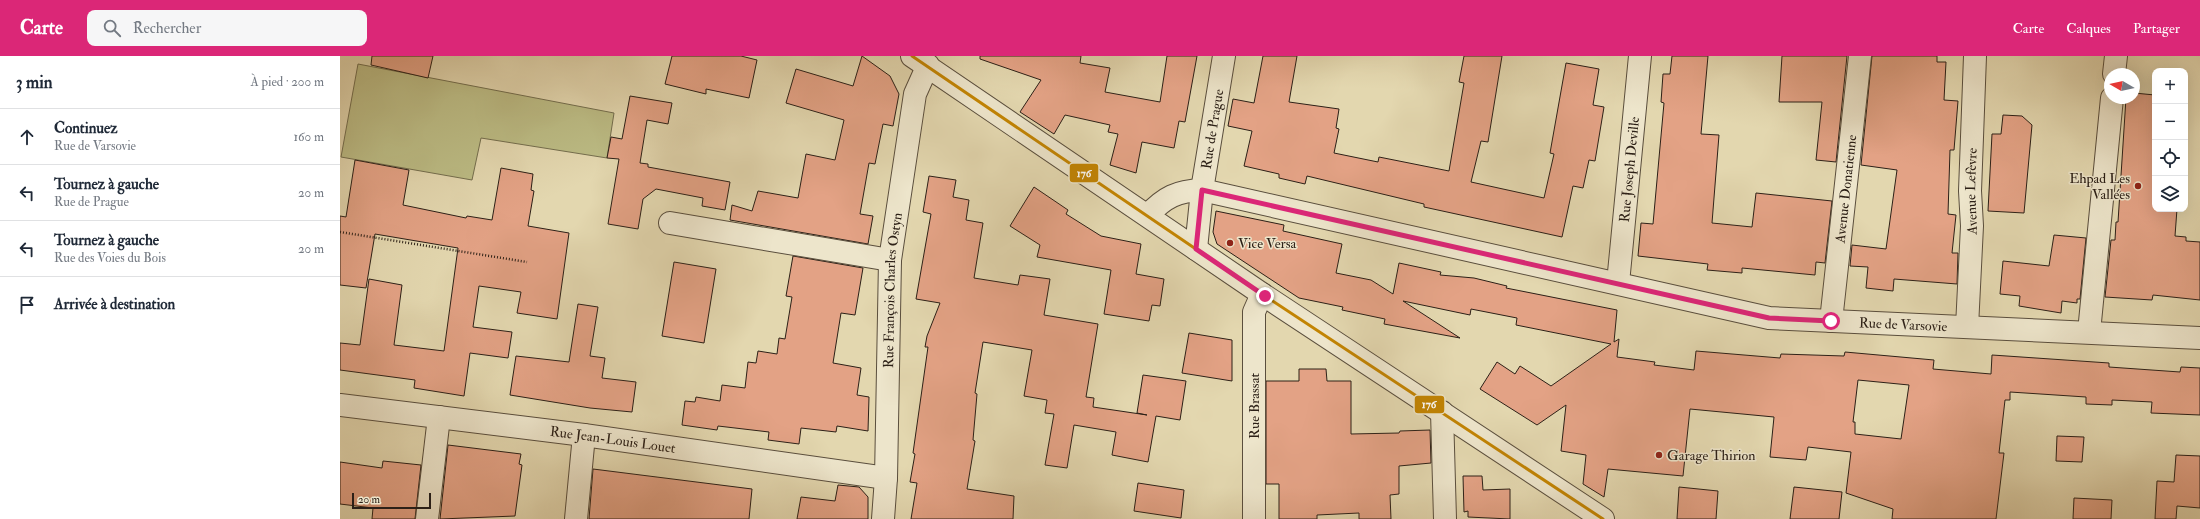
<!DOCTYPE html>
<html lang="fr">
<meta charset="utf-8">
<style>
:root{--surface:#fff;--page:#f6f6f7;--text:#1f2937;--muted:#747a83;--line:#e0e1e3;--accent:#db2777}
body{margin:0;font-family:"IM FELL Double Pica",serif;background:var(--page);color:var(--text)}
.controls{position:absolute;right:12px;top:12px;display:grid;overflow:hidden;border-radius:8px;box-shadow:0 4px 16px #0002}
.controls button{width:36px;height:36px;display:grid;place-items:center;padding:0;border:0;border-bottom:1px solid var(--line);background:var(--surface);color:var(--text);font:20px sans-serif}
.compass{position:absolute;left:1764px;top:12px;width:36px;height:36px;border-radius:50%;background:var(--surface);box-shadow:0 4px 16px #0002;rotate:279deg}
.scale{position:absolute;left:12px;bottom:10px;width:79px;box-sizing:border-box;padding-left:4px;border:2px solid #2c2017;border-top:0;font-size:11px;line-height:14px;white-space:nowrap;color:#2c2017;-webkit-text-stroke:3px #ede5cb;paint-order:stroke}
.stop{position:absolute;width:12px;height:12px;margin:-9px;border:3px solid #db2777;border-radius:50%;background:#fff}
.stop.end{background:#db2777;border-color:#fff;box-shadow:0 1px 4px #0008}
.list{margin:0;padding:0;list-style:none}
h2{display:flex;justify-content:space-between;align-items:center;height:52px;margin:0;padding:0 16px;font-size:17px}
h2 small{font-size:13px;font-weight:400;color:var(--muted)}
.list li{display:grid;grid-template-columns:26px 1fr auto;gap:12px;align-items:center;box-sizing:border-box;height:56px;padding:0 16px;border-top:1px solid var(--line)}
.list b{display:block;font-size:15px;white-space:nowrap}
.list p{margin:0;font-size:13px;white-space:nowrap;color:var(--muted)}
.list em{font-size:13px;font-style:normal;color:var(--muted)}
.icon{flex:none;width:22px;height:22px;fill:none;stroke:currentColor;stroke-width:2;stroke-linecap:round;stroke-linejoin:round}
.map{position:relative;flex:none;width:1860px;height:463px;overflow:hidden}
header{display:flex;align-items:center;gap:24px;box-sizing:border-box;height:56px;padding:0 20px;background:var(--accent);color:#fff}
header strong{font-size:19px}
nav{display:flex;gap:22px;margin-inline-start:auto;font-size:14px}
.search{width:280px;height:36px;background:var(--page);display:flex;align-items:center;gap:10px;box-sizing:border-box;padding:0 14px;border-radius:8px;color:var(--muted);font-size:15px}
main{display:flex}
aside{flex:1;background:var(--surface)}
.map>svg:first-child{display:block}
</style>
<header>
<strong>Carte</strong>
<div class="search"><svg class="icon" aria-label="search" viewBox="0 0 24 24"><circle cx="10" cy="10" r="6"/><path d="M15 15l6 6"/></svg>Rechercher</div>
<nav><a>Carte</a><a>Calques</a><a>Partager</a></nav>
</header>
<main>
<aside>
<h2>3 min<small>À pied · 200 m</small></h2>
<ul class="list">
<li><svg class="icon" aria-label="ahead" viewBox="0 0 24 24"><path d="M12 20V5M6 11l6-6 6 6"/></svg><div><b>Continuez</b><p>Rue de Varsovie</p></div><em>160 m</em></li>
<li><svg class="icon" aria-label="left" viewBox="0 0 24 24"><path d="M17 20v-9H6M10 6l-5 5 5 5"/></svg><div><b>Tournez à gauche</b><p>Rue de Prague</p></div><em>20 m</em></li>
<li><svg class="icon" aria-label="left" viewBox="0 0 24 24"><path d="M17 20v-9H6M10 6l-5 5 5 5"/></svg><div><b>Tournez à gauche</b><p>Rue des Voies du Bois</p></div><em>20 m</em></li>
<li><svg class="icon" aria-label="arrive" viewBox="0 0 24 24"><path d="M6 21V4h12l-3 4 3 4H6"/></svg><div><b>Arrivée à destination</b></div></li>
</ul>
</aside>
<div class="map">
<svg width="1860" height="463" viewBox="0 0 1860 463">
<rect width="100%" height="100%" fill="#e3d7af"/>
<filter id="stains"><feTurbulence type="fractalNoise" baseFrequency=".005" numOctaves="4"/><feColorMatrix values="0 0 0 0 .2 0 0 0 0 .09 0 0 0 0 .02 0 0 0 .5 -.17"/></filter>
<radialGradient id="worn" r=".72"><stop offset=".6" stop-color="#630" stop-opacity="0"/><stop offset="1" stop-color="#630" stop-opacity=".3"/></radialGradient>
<path fill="#bcbc85" stroke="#746e4e" d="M18 8 274 57 267 102 141 82 132 124 1 101Z"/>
<g fill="#e3a285" stroke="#2c2017" fill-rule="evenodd">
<path d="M32 0H93L88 22 31 9Z"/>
<path d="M332 0H401L417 4 409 42 366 33V38L325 28Z"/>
<path d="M522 0 550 20 559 38 553 70 543 68 535 108 529 107 520 158 533 160 528 188 390 164 392 149 412 155 418 135 458 142 466 98 495 104 504 64 446 47 456 13 513 30Z"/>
<path d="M640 0H741L740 7 770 12 765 36 820 46 827 0H857L845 66 839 65 834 92 802 86 796 117 770 109 778 78 768 76 770 69 725 59 714 78 680 56 701 24 640 3Z"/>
<path d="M923 0H957L949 46 999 53 996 72 999 73 994 97 1038 106 1039 101 1109 115 1124 27 1119 26 1124 0H1162L1148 86 1141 85 1131 126 1204 142 1214 98 1210 97 1226 7 1259 13 1253 49 1264 51 1255 105 1249 104 1243 132 1233 130 1222 181 1084 151V148L967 120 965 128 939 122V118L904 110 912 75 888 70 893 43 914 47Z"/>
<path d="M1332 0H1368L1361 78 1379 79 1372 167 1412 171 1416 137 1492 145 1485 207 1476 206 1475 219 1402 212V217L1367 214 1368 208 1298 200 1301 167 1313 168 1324 47 1321 46 1323 18H1330Z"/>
<path d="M1442 0H1507L1496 106 1476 104 1482 46H1439Z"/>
<path d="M1532 0H1597V6H1606L1604 44 1618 45 1614 94H1610L1608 158 1616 159 1612 197H1618L1617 228 1554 223 1553 235 1526 232 1528 211 1510 210 1512 189 1546 193 1557 114 1521 109Z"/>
<path d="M1794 37 1815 39V153H1837L1835 180 1846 181V185L1860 186V244L1813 239 1812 244 1765 241 1771 184H1775L1776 166H1778L1786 42H1794Z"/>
<path d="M290 40 332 47 328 68 307 64 300 107 308 108V111L390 126 385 154 362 150 363 142 316 133 303 143 298 173 268 168 279 103 267 102 271 81 282 83Z"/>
<path d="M1663 59 1682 60 1692 69 1684 157 1648 155 1652 78H1661Z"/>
<path d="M15 104 69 114 63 149 126 162 127 160 152 164 161 112 193 118 191 134 194 135 188 170 229 177 217 263 177 257 181 236 139 230 133 271 172 276 168 302 130 297 124 340 74 332 75 324 0 314V287L20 289 29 223 62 229 54 289 104 295 118 192 35 178 26 232 0 229V160L6 161Z"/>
<path d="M589 120 616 124 613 141 629 144 626 164 643 167 634 222 678 229 680 219 710 223 704 259 758 268 746 341 754 342 753 351 807 359 797 357 803 319 846 325 840 364 816 360 808 406 772 399 776 376 734 369 727 412 705 409 714 358 705 357 707 344 684 340 692 294 643 286 635 337 637 338 633 384 635 385 627 433 674 440 673 463H571L577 427 570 426 575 398 573 397 588 291H585L587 280 600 247 576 243 591 158 583 156Z"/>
<path d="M694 131 728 154 726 158 761 180 801 188 796 218 824 223 820 250 812 249 809 265 764 258 771 214 697 201 700 189 670 170Z"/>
<path d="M876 155 944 169 943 175 1002 188 996 217 1031 224 1053 238 1059 207 1101 216 1100 219 1134 222 1167 230 1166 232 1277 254 1274 286 1279 283 1277 301 1315 306 1314 309 1354 314 1356 295 1440 302 1441 298 1504 300 1505 296 1594 304 1593 313 1651 318 1652 299 1769 307V311L1840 316 1841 311 1860 312V359L1811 357 1812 346 1772 344V349L1746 348V341L1670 336V344H1665L1659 397H1664L1656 463H1552L1553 453 1506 437 1511 396 1468 391 1466 404 1430 401 1434 361 1350 353 1343 420 1268 413 1264 441 1243 428 1246 399 1221 395 1226 349 1197 369 1140 333 1157 306 1175 318 1180 310 1211 330 1271 288 1176 269 1177 262 1131 253 1130 259 1063 245 1120 282 1044 268 1045 263 1002 254 1003 251 959 242 877 188 873 176ZM1518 324 1569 329 1561 383 1515 378V366H1513Z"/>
<path d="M1714 179 1746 182 1740 243H1737V247L1722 245 1721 257 1679 250 1680 240 1660 238 1663 205 1709 210Z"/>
<path d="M453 200 523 212 515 259 501 257 493 307 521 312 517 339 529 341 528 375 497 370 496 376 461 372 459 388 428 384 429 376 378 370 377 374 342 369 345 345 355 346 356 341 380 345 382 329 405 332 408 306 416 307 418 295 437 298 439 282 445 283 452 241 446 240Z"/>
<path d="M334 206 376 213 364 287 322 280Z"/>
<path d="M238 248 258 251 250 300 265 302 262 322 296 326 292 356 250 352 170 339 176 300 229 306Z"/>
<path d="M849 277 892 284V325L842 317Z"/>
<path d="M959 313H986L987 325H1011V378L1059 377 1060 375 1090 374 1091 407 1059 410V438L1050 439 1051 463H1019V457L977 459V463H939V428H926V325H959Z"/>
<path d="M1717 380 1744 381 1742 406 1716 405Z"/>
<path d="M108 389 181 398 179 408 182 409 175 460 100 463Z"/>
<path d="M1836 399 1860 400V452L1837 450 1836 463H1815L1817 425 1834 426Z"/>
<path d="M43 405 81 409 75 463H32L33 452 0 448V406L42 412Z"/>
<path d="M253 413 412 433 409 463H249Z"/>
<path d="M1123 420H1142L1143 434 1170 433V463L1128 461V455L1124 456Z"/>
<path d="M798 427 844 434 841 462 794 455Z"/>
<path d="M498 429 519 431 528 441V463H457L461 441 495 445Z"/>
<path d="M1339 431 1378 435 1376 463H1337Z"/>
<path d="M1454 431 1502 436 1499 463H1450Z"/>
<path d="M1734 442 1772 444 1771 463H1733Z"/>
</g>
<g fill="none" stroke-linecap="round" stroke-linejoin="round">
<g stroke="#5a4e3d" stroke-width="24">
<g id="minor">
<path d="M572 0 922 238 1263 463"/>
<path d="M1774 18 1776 0"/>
<path id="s1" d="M808 159C825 141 837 135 862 134L1429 262 1860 282"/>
<path d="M330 167 550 204"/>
<path id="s2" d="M856 193 862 134 884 0"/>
<path id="s3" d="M1278 227 1300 0"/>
<path id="s4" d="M1491 265 1520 0"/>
<path id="s5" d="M1627 271 1632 170 1630 135 1635 0"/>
<path d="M1749 276 1772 42"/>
<path id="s6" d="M0 349 244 379 546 422"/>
<path d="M1102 356 1105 463"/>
<path d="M87 463 99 361"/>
<path d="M236 463 244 379"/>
<path id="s7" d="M543 463 546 422 550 204 575 38 588 9"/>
<path d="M914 463V256L922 238"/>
</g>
</g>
<path stroke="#2c2017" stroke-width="2.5" stroke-dasharray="1 2" stroke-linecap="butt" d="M0 176 187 206"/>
<use href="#minor" stroke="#ede5cb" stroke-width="22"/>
<g stroke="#ede5cb" stroke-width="6">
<path id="bus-1" d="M572 0 922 238 1263 463"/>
</g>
<use href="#bus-1" stroke="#c28403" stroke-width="3"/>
</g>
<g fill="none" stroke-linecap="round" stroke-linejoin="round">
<path stroke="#db2777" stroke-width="5" d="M925 240 856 193 862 134 1429 262 1491 265"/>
</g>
<g fill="#8f2418" stroke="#ede5cb" stroke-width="1.5">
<circle cx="1798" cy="130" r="4"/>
<circle cx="890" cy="187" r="4"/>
<circle cx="1319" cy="399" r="4"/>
</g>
<g text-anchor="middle" stroke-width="3" stroke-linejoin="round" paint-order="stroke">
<g font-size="14" fill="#2c2017" stroke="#ede5cb">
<text dy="5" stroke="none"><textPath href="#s2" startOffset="121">Rue de Prague</textPath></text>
<text dy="5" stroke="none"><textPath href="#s3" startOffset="114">Rue Joseph Deville</textPath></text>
<text dy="5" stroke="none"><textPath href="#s4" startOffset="133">Avenue Donatienne</textPath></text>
<text dy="5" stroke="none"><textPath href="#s5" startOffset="136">Avenue Lefèvre</textPath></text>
<text dy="5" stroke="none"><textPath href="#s7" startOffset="229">Rue François Charles Ostyn</textPath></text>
<text dy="5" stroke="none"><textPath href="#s1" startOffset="777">Rue de Varsovie</textPath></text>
<text transform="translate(914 350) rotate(-90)" y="5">Rue Brassat</text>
<text dy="5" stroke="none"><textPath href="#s6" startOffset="275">Rue Jean-Louis Louet</textPath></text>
</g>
<g font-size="14" fill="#2c2017" stroke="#ede5cb" text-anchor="start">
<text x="1790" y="127" text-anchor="end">Ehpad Les<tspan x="1790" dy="16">Vallées</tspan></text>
<text x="898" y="192">Vice Versa</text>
<text x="1327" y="404">Garage Thirion</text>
</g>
</g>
<g stroke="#ede5cb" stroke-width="1.5">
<rect x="729" y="107" width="30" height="20" rx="4" fill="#c28403"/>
<rect x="1074" y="339" width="31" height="19" rx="4" fill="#c28403"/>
</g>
<g font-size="11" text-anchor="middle" font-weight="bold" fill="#fff">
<text x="744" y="121">176</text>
<text x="1089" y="352">176</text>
</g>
<rect width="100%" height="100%" filter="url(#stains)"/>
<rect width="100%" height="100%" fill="url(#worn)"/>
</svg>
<div class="controls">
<button>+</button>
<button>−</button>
<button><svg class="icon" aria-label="locate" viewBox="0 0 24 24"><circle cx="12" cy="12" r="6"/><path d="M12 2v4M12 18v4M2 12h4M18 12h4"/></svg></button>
<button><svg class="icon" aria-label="layers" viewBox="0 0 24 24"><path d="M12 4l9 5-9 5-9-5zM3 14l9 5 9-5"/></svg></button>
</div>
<svg class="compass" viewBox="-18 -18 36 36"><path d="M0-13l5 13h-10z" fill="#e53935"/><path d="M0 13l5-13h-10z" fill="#747a83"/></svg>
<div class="scale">20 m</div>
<div class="stop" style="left:1491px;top:265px"></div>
<div class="stop end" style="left:925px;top:240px"></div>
</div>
</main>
